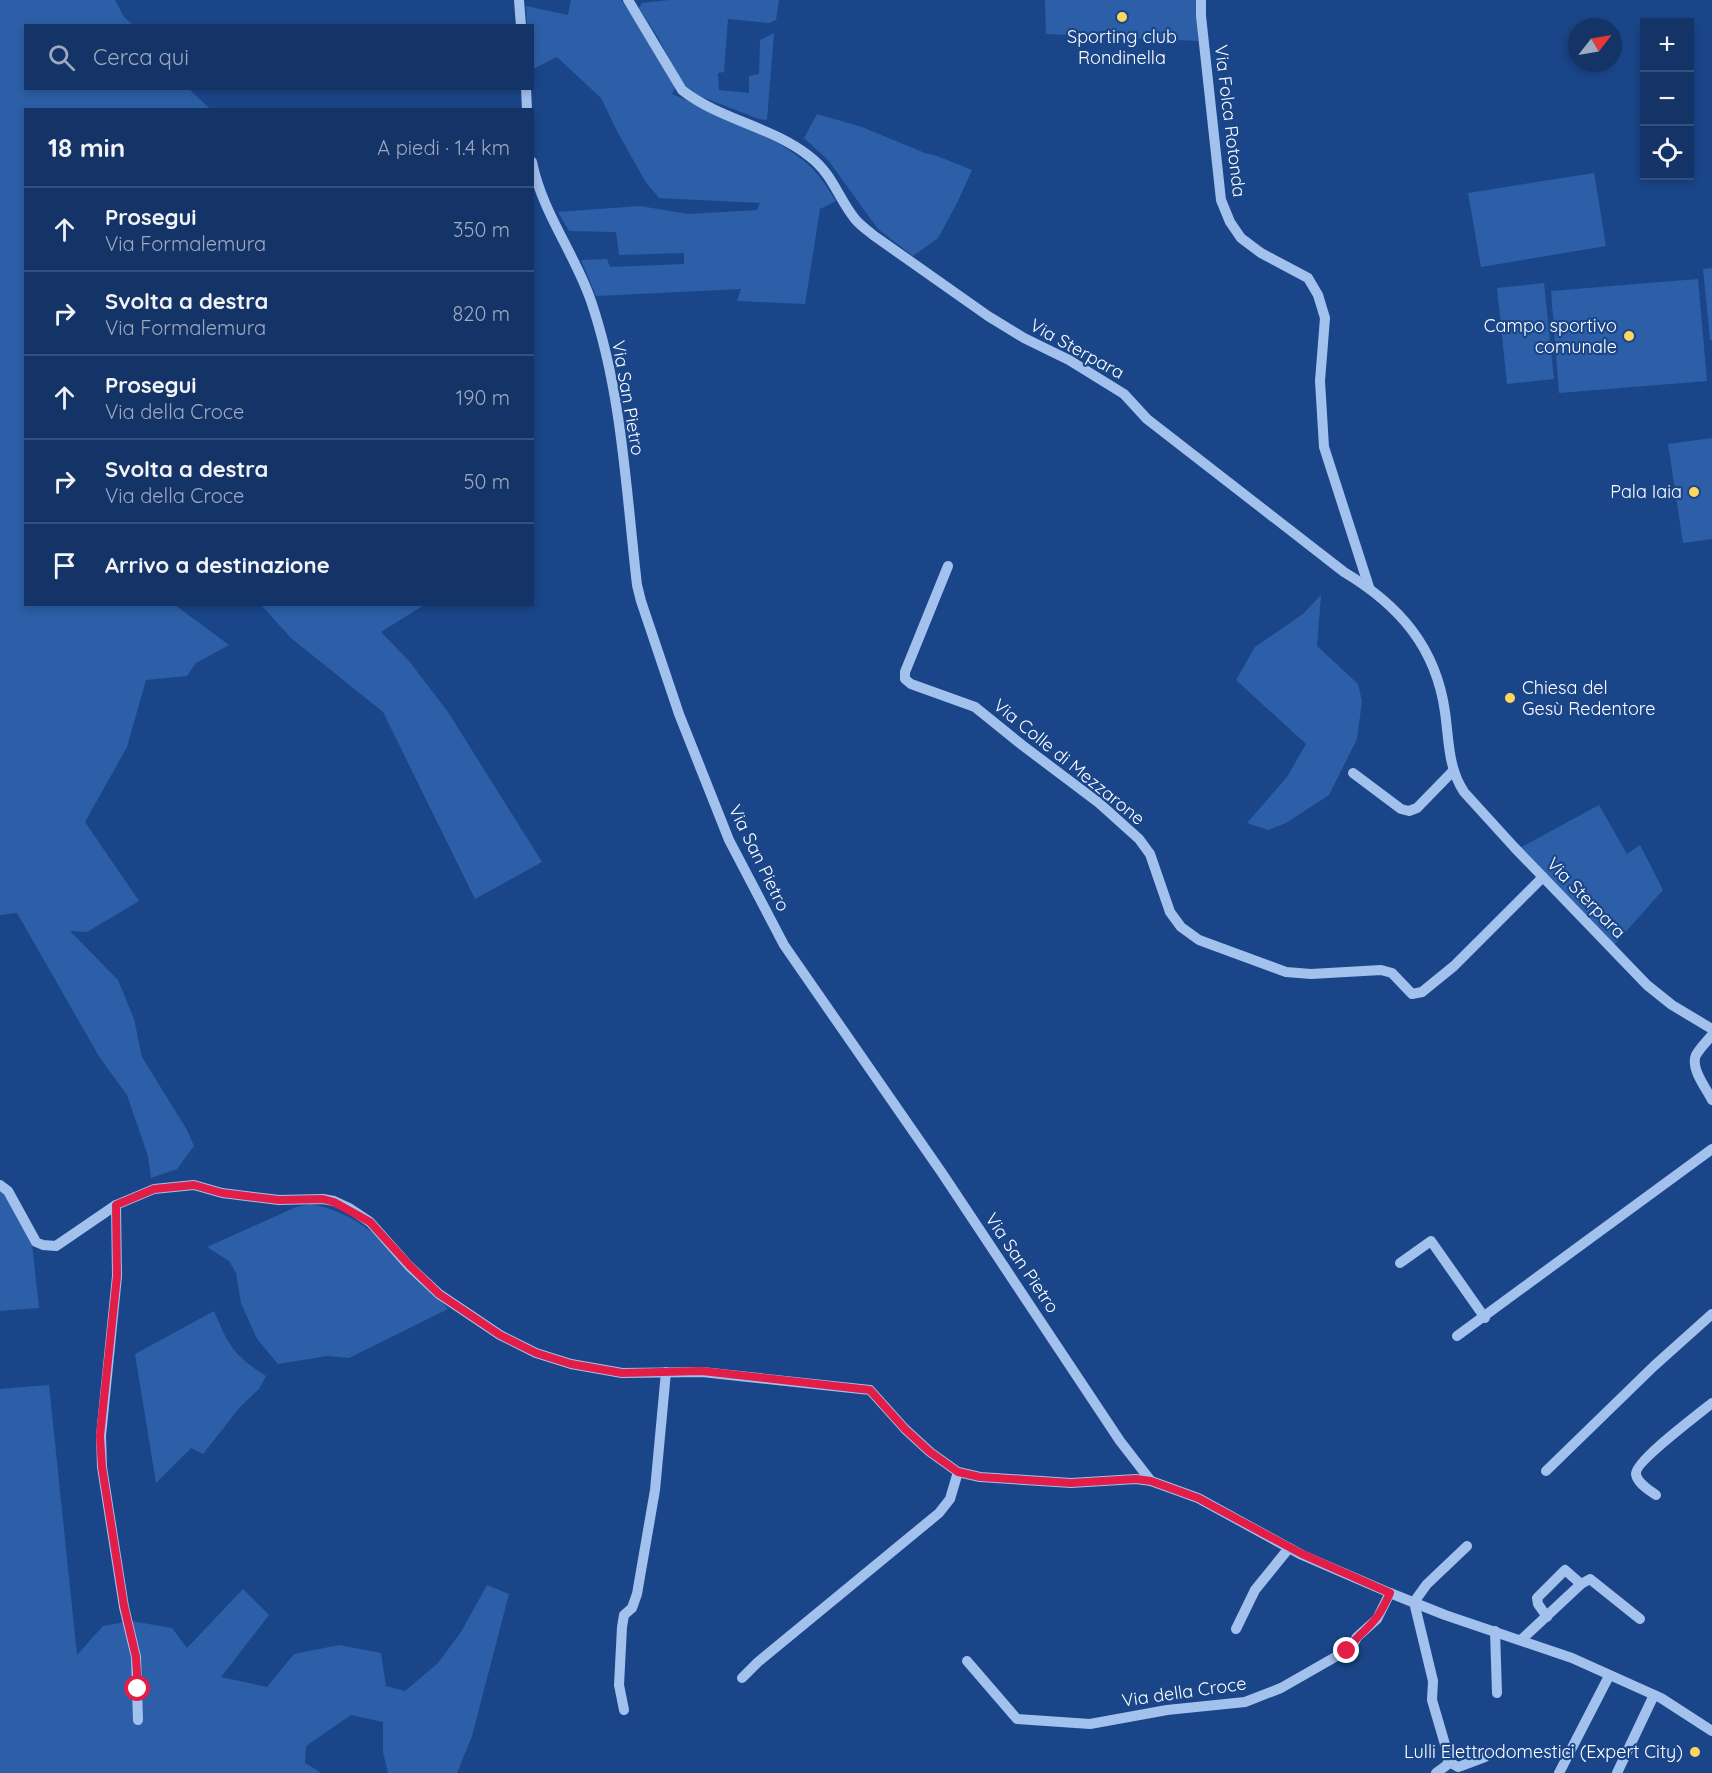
<!DOCTYPE html>
<html lang="it">
<meta charset="utf-8">
<style>
:root{--surface:#143467;--page:#213f70;--text:#f1f3f6;--muted:#9daac0;--line:#334f7b}
body{margin:0;font-family:Quicksand,sans-serif;background:var(--page);color:var(--text)}
.controls{position:absolute;right:18px;top:18px;display:grid;overflow:hidden;border-radius:0px;box-shadow:0 3px 9px #0003}
.controls button{width:54px;height:54px;display:grid;place-items:center;padding:0;border:0;border-bottom:2px solid var(--line);background:var(--surface);color:var(--text);font:30px sans-serif}
.compass{position:absolute;left:1568px;top:18px;width:54px;height:54px;border-radius:50%;background:var(--surface);box-shadow:0 3px 9px #0003;rotate:59deg}
.stop{position:absolute;width:18px;height:18px;margin:-14px;border:4px solid #e11d48;border-radius:50%;background:#fff}
.stop.end{background:#e11d48;border-color:#fff;box-shadow:0 2px 6px #0008}
.list{margin:0;padding:0;list-style:none}
h2{display:flex;justify-content:space-between;align-items:center;height:78px;margin:0;padding:0 24px;font-size:26px}
h2 small{font-size:20px;font-weight:400;color:var(--muted)}
.list li{display:grid;grid-template-columns:39px 1fr auto;gap:18px;align-items:center;box-sizing:border-box;height:84px;padding:0 24px;border-top:2px solid var(--line)}
.list b{display:block;font-size:22px;white-space:nowrap}
.list p{margin:0;font-size:20px;white-space:nowrap;color:var(--muted)}
.list em{font-size:20px;font-style:normal;color:var(--muted)}
.icon{flex:none;width:33px;height:33px;fill:none;stroke:currentColor;stroke-width:2;stroke-linecap:round;stroke-linejoin:round}
.map{position:relative;flex:none;width:1712px;height:1773px;overflow:hidden}
.search{position:absolute;background:var(--surface);box-shadow:0 3px 9px #0003;left:24px;top:24px;width:510px;height:66px;display:flex;align-items:center;gap:15px;box-sizing:border-box;padding:0 21px;border-radius:0px;color:var(--muted);font-size:22px}
.panel{position:absolute;background:var(--surface);box-shadow:0 3px 9px #0003;left:24px;top:108px;width:510px;height:498px;border-radius:0px}
.map>svg:first-child{display:block}
</style>
<div class="map">
<svg width="1712" height="1773" viewBox="0 0 1712 1773">
<rect width="100%" height="100%" fill="#1a4689"/>
<g fill="#2c5fa7">
<path d="M0 0H115L124 17 133 25 26 26V88L189 89 210 109 26 110V604L175 605 229 645 196 663 187 676 146 680 127 747 85 822 139 901 87 932 70 931 118 980 134 1019 142 1057 187 1130 194 1146 177 1169 151 1178 148 1156 127 1095 100 1058 17 913 0 915Z"/>
<path d="M571 0H621L649 41 675 88 672 94C716 113 766 130 804 161 817 171 827 187 836 201L820 209 805 304 737 301 741 289 596 296 581 260 607 259 610 267 684 264V253L619 255 616 232 569 231 558 212 640 206 688 214 757 210 760 203 659 198 645 181 617 131 601 98 557 57 533 69 532 26 527 25 526 6 568 15Z"/>
<path d="M669 0H779L776 20 769 23 728 19 724 72 718 73 719 90 749 93V76L759 74 760 40 774 33 767 120 759 119 697 95 688 88 680 80 659 39 639 8 642 3Z"/>
<path d="M1045 0H1197L1198 41 1046 34Z"/>
<path d="M817 114 862 127 925 153 937 156 972 170 957 203 938 238 913 256 878 229 828 160 804 138Z"/>
<path d="M1594 173 1606 246 1481 267 1468 193Z"/>
<path d="M1712 268V340H1710L1703 269Z"/>
<path d="M1698 279 1707 381 1559 393 1551 291Z"/>
<path d="M1544 283 1554 379 1507 384 1497 288Z"/>
<path d="M1712 438V539L1683 543 1668 444Z"/>
<path d="M1321 595 1317 646 1358 684 1362 701 1357 739 1329 795 1286 823 1268 830 1247 823 1287 777 1306 744 1236 680 1255 647 1303 614Z"/>
<path d="M261 605H424L381 632 409 661 448 712 542 862 475 899 383 712 291 638Z"/>
<path d="M1599 805 1627 854 1640 845 1663 890 1614 945 1520 848Z"/>
<path d="M0 1185 31 1235 39 1308 0 1311Z"/>
<path d="M310 1204C370 1213 409 1268 448 1309L349 1358 327 1356 278 1364 257 1339 241 1303 236 1273 229 1261 207 1247 296 1207Z"/>
<path d="M214 1311C229 1346 233 1355 266 1376L259 1389 240 1407 203 1454 191 1448 156 1483 135 1354Z"/>
<path d="M49 1385 77 1655 103 1626 131 1621 172 1628 187 1648 243 1589 269 1615 221 1677 267 1687 294 1654 339 1645 381 1653 386 1686 405 1691 438 1663 461 1632 487 1585 509 1594 472 1736 457 1773H388L383 1752V1722L351 1715 306 1746 305 1763 320 1772 319 1773H0V1389Z"/>
</g>
<g fill="none" stroke-linecap="round" stroke-linejoin="round">
<g stroke="#a2c1ed" stroke-width="10">
<path d="M519 0 521 26"/>
<path d="M628 0 682 90C720 120 771 126 809 156 833 174 838 198 855 219 860 225 867 230 873 235L988 316 1024 338 1069 360 1124 394 1147 419 1344 572C1399 605 1436 647 1445 712 1449 740 1448 768 1464 792L1514 847 1647 985 1672 1005 1712 1029"/>
<path d="M1201 0V16L1221 200 1230 222 1241 238 1261 253 1308 278 1318 295 1325 318 1320 381 1324 447 1369 587"/>
<path d="M526 88 527 110"/>
<path d="M532 162C542 212 575 254 591 301 622 392 626 490 637 585L641 601 679 714 729 840 784 945 942 1173 1120 1441 1151 1481"/>
<path d="M948 566 905 672V679L911 684 975 707 1022 745 1099 803 1139 839 1150 854 1170 912 1181 927 1199 940 1286 972 1311 974 1381 970 1392 973 1412 994 1422 992 1454 966 1543 877"/>
<path d="M1353 773 1401 809 1409 811 1417 808 1453 771"/>
<path d="M1712 1035C1707 1041 1700 1048 1696 1055 1690 1068 1706 1088 1712 1100"/>
<path d="M0 1185 8 1191 36 1242 43 1245 56 1246 116 1205 154 1189 194 1185 222 1193 279 1200 323 1199 334 1201 349 1208 370 1222 409 1266 439 1294 500 1335 536 1353 571 1364 622 1373 702 1372 870 1390 905 1429 930 1452 958 1472 980 1477 1071 1483 1136 1479 1151 1481 1198 1498 1302 1555 1390 1593 1445 1615 1572 1658 1661 1698 1712 1731"/>
<path d="M116 1205 117 1276 101 1436 102 1467 124 1607 136 1657 138 1720"/>
<path d="M1400 1263 1431 1241 1485 1318"/>
<path d="M1457 1336 1712 1149"/>
<path d="M1546 1471 1654 1366 1712 1314"/>
<path d="M1656 1495C1649 1490 1637 1483 1636 1474 1634 1462 1700 1413 1712 1403"/>
<path d="M1547 1617 1538 1604 1537 1598 1565 1570 1581 1584"/>
<path d="M1236 1629 1255 1590 1289 1548"/>
<path d="M1495 1631 1497 1693"/>
<path d="M1521 1640 1581 1584 1590 1579 1640 1619"/>
<path d="M967 1661 1017 1719 1090 1724 1167 1710 1245 1702 1281 1688 1351 1648 1357 1637 1377 1619 1390 1593"/>
<path d="M742 1678 758 1662 939 1513 950 1499 958 1472"/>
<path d="M624 1710 619 1685 622 1627 624 1615 632 1608 637 1594 655 1490 666 1372"/>
<path d="M1449 1762 1458 1767 1461 1766 1485 1757"/>
<path d="M1436 1773 1447 1765 1449 1758 1432 1700 1433 1681 1414 1602 1427 1584 1467 1546"/>
<path d="M1559 1773 1609 1676"/>
<path d="M1617 1773 1654 1695"/>
</g>
</g>
<g fill="none" stroke-linecap="round" stroke-linejoin="round">
<path stroke="#e11d48" stroke-width="8" d="M138 1689 136 1657 124 1606 102 1467 100 1436 117 1276 116 1205 154 1189 194 1185 222 1193 279 1200 323 1199 334 1202 370 1222 410 1266 439 1294 500 1335 536 1353 571 1364 622 1373 702 1371 870 1390 905 1429 930 1452 958 1472 980 1477 1071 1483 1136 1479 1151 1481 1198 1498 1302 1554 1390 1593C1380 1615 1376 1620 1359 1636 1353 1641 1352 1647 1347 1651"/>
</g>
<g fill="#ffd75e" stroke="#1a4689" stroke-width="2">
<circle cx="1122" cy="17" r="6"/>
<circle cx="1629" cy="336" r="6"/>
<circle cx="1694" cy="492" r="6"/>
<circle cx="1510" cy="698" r="6"/>
<circle cx="1695" cy="1752" r="6"/>
</g>
<g text-anchor="middle" stroke-width="4.5" stroke-linejoin="round" paint-order="stroke">
<g font-size="18" fill="#fff" stroke="#1a4689" text-anchor="end">
<text x="1122" y="43" text-anchor="middle">Sporting club<tspan x="1122" dy="21">Rondinella</tspan></text>
<text x="1617" y="332">Campo sportivo<tspan x="1617" dy="21">comunale</tspan></text>
<text x="1682" y="498">Pala Iaia</text>
<text x="1522" y="694" text-anchor="start">Chiesa del<tspan x="1522" dy="21">Gesù Redentore</tspan></text>
<text x="1683" y="1758">Lulli Elettrodomestici (Expert City)</text>
</g>
<g font-size="18" fill="#fff" stroke="#1a4689">
<text transform="translate(1230 121) rotate(83)" y="6">Via Folca Rotonda</text>
<text transform="translate(1077 349) rotate(29)" y="6">Via Sterpara</text>
<text transform="translate(628 398) rotate(80)" y="6">Via San Pietro</text>
<text transform="translate(1069 762) rotate(39)" y="6">Via Colle di Mezzarone</text>
<text transform="translate(759 858) rotate(64)" y="6">Via San Pietro</text>
<text transform="translate(1586 898) rotate(46)" y="6">Via Sterpara</text>
<text transform="translate(1022 1263) rotate(56)" y="6">Via San Pietro</text>
<text transform="translate(1184 1692) rotate(-8)" y="6">Via della Croce</text>
</g>
</g>
</svg>
<div class="controls">
<button>+</button>
<button>−</button>
<button><svg class="icon" aria-label="locate" viewBox="0 0 24 24"><circle cx="12" cy="12" r="6"/><path d="M12 2v4M12 18v4M2 12h4M18 12h4"/></svg></button>
</div>
<svg class="compass" viewBox="-18 -18 36 36"><path d="M0-13l5 13h-10z" fill="#e53935"/><path d="M0 13l5-13h-10z" fill="#9daac0"/></svg>
<div class="stop" style="left:138px;top:1689px"></div>
<div class="stop end" style="left:1347px;top:1651px"></div>
<div class="search"><svg class="icon" aria-label="search" viewBox="0 0 24 24"><circle cx="10" cy="10" r="6"/><path d="M15 15l6 6"/></svg>Cerca qui</div>
<section class="panel">
<h2>18 min<small>A piedi · 1.4 km</small></h2>
<ul class="list">
<li><svg class="icon" aria-label="ahead" viewBox="0 0 24 24"><path d="M12 20V5M6 11l6-6 6 6"/></svg><div><b>Prosegui</b><p>Via Formalemura</p></div><em>350 m</em></li>
<li><svg class="icon" aria-label="right" viewBox="0 0 24 24"><path d="M7 20v-9h11M14 6l5 5-5 5"/></svg><div><b>Svolta a destra</b><p>Via Formalemura</p></div><em>820 m</em></li>
<li><svg class="icon" aria-label="ahead" viewBox="0 0 24 24"><path d="M12 20V5M6 11l6-6 6 6"/></svg><div><b>Prosegui</b><p>Via della Croce</p></div><em>190 m</em></li>
<li><svg class="icon" aria-label="right" viewBox="0 0 24 24"><path d="M7 20v-9h11M14 6l5 5-5 5"/></svg><div><b>Svolta a destra</b><p>Via della Croce</p></div><em>50 m</em></li>
<li><svg class="icon" aria-label="arrive" viewBox="0 0 24 24"><path d="M6 21V4h12l-3 4 3 4H6"/></svg><div><b>Arrivo a destinazione</b></div></li>
</ul>
</section>
</div>
